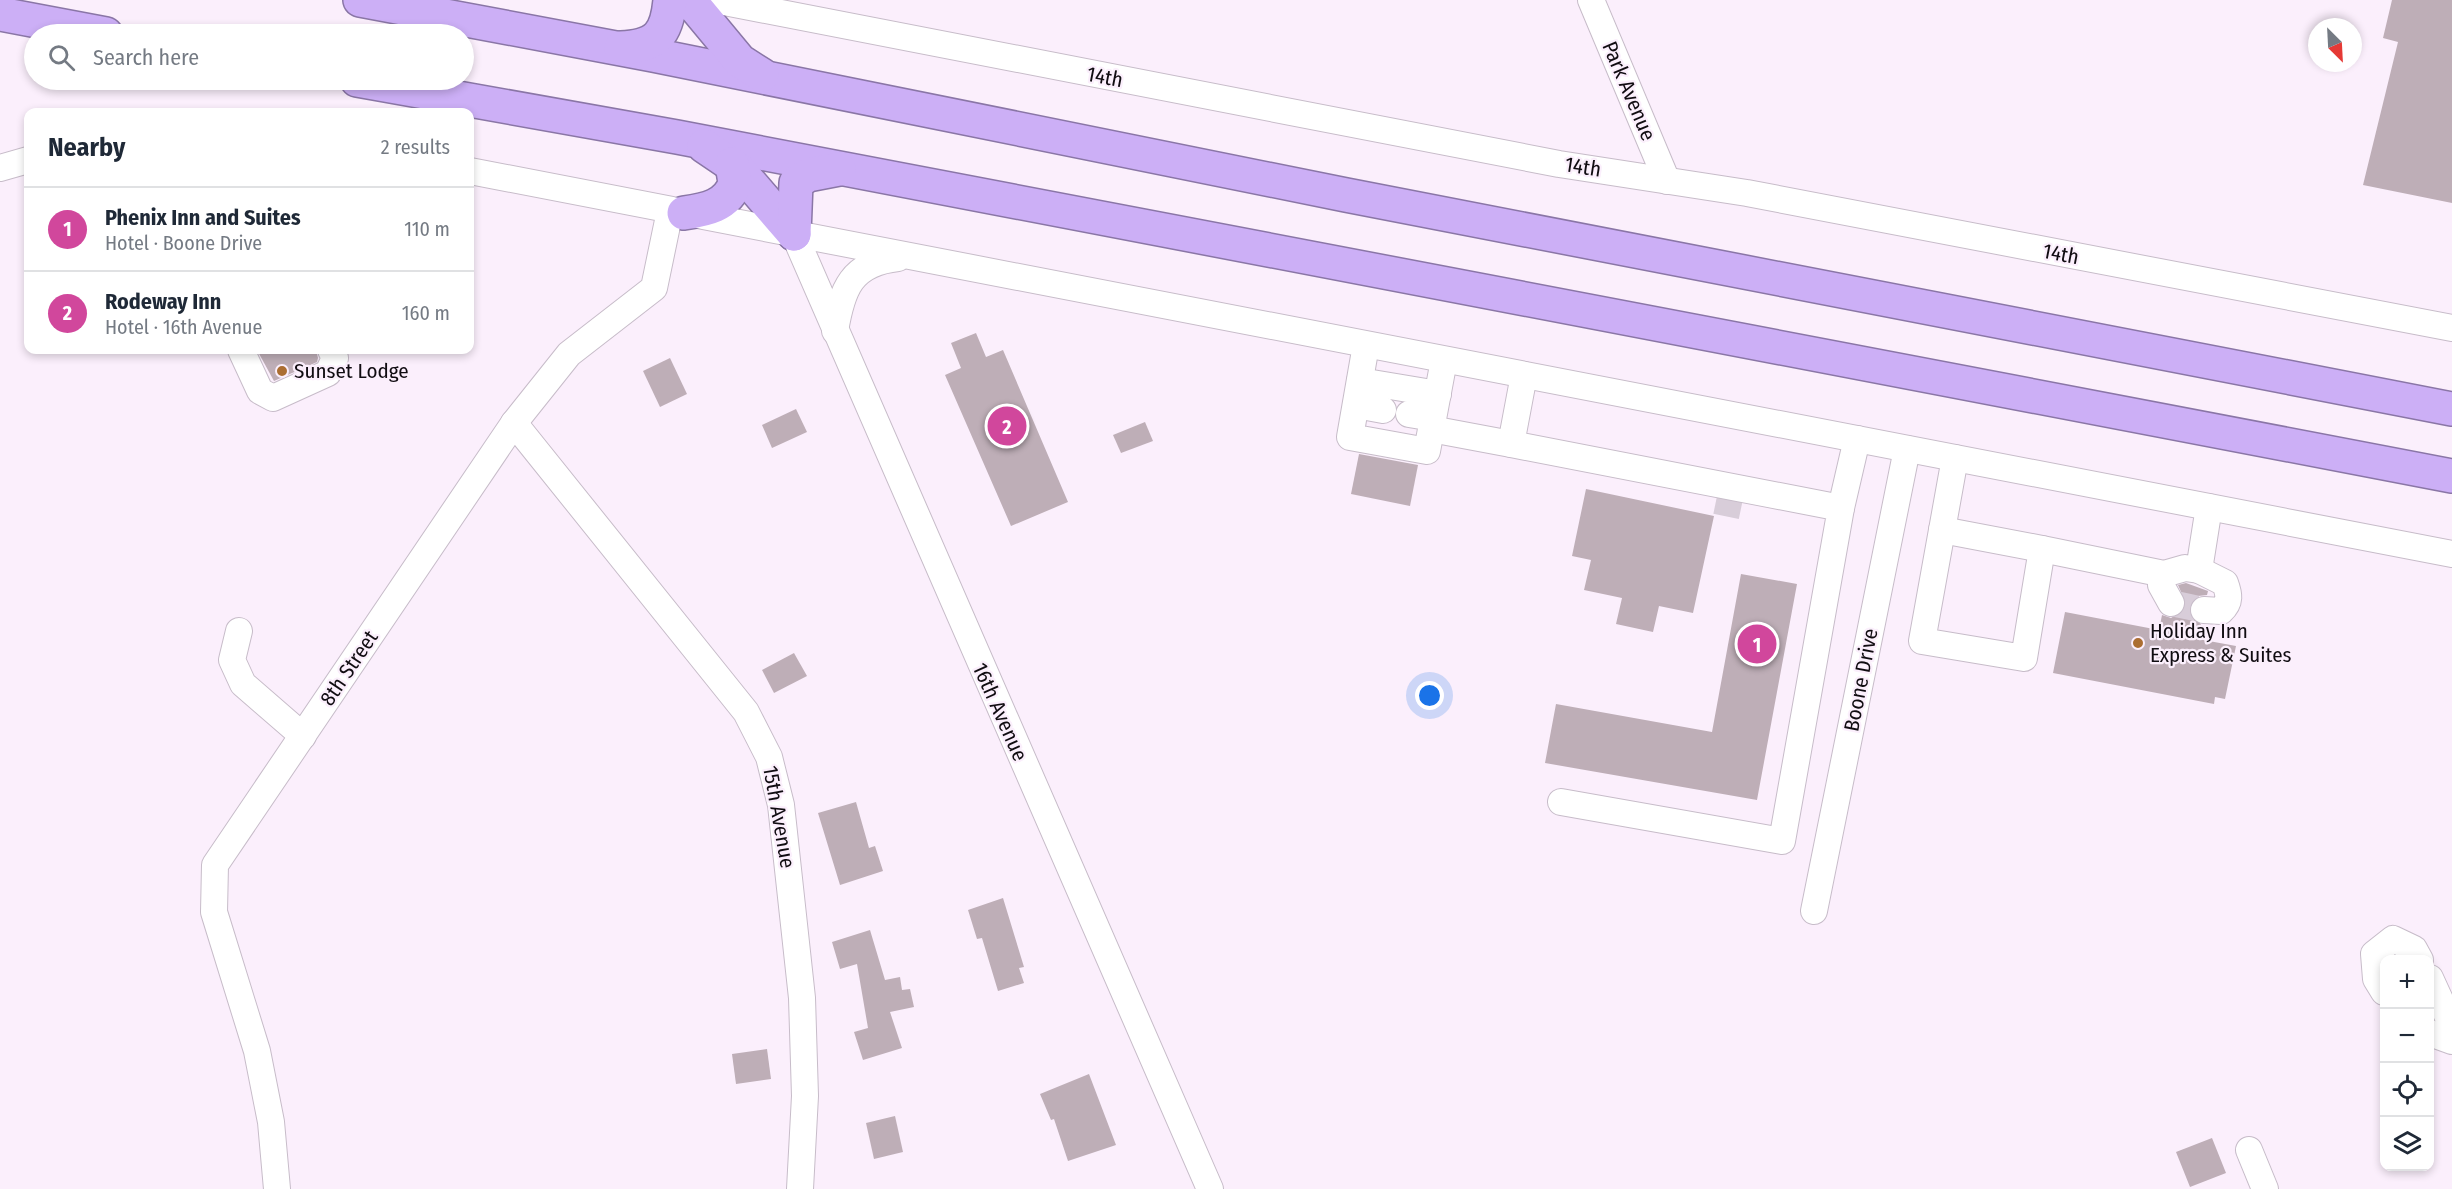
<!DOCTYPE html>
<meta charset="utf-8">
<style>
:root{--surface:#fff;--page:#f2f2f3;--text:#1f2937;--muted:#747a83;--line:#e0e1e3;--accent:#0b8043}
body{margin:0;font-family:"Fira Sans Condensed",sans-serif;background:var(--page);color:var(--text)}
.controls{position:absolute;right:18px;bottom:18px;display:grid;overflow:hidden;border-radius:12px;box-shadow:0 3px 9px #0003}
.controls button{width:54px;height:54px;display:grid;place-items:center;padding:0;border:0;border-bottom:2px solid var(--line);background:var(--surface);color:var(--text);font:30px sans-serif}
.compass{position:absolute;left:2308px;top:18px;width:54px;height:54px;border-radius:50%;background:var(--surface);box-shadow:0 3px 9px #0003;rotate:156deg}
.you{position:absolute;left:1430px;top:696px;width:21px;height:21px;margin:-15px;border:4px solid #fff;border-radius:50%;background:#1a73e8;box-shadow:0 0 0 9px #1a73e833}
.badge{display:grid;place-items:center;width:39px;height:39px;border-radius:50%;background:var(--accent);color:#fff;font-size:20px;font-weight:700}
.pin{position:absolute;translate:-50% -50%;border:3px solid #fff;box-shadow:0 2px 6px #0006}
.list{margin:0;padding:0;list-style:none}
h2{display:flex;justify-content:space-between;align-items:center;height:78px;margin:0;padding:0 24px;font-size:26px}
h2 small{font-size:20px;font-weight:400;color:var(--muted)}
.list li{display:grid;grid-template-columns:39px 1fr auto;gap:18px;align-items:center;box-sizing:border-box;height:84px;padding:0 24px;border-top:2px solid var(--line)}
.list b{display:block;font-size:22px;white-space:nowrap}
.list p{margin:0;font-size:20px;white-space:nowrap;color:var(--muted)}
.list em{font-size:20px;font-style:normal;color:var(--muted)}
.icon{flex:none;width:33px;height:33px;fill:none;stroke:currentColor;stroke-width:2;stroke-linecap:round;stroke-linejoin:round}
.map{position:relative;flex:none;width:2452px;height:1189px;overflow:hidden}
.search{position:absolute;background:var(--surface);box-shadow:0 3px 9px #0003;left:24px;top:24px;width:450px;height:66px;display:flex;align-items:center;gap:15px;box-sizing:border-box;padding:0 21px;border-radius:33px;color:var(--muted);font-size:22px}
.panel{position:absolute;background:var(--surface);box-shadow:0 3px 9px #0003;left:24px;top:108px;width:450px;height:246px;border-radius:12px}
.map>svg:first-child{display:block}
</style>
<div class="map">
<svg width="2452" height="1189" viewBox="0 0 2452 1189">
<rect width="100%" height="100%" fill="#fbeffc"/>
<g fill="#beaeb7">
<path d="M2392 0H2452V203L2363 185 2398 42 2383 38Z"/>
<path d="M976 333 986 357 1003 350 1068 502 1011 526 945 375 961 368 951 343Z"/>
<path d="M257 350H316L318 358 317 362 274 381Z"/>
<path d="M670 358 687 394 660 407 643 371Z"/>
<path d="M796 409 807 432 772 448 762 425Z"/>
<path d="M1145 422 1153 441 1121 453 1113 435Z"/>
<path d="M1359 454 1418 465 1410 506 1351 494Z"/>
<path d="M1586 489 1714 516 1693 613 1659 606 1653 632 1616 624 1622 598 1584 590 1591 560 1572 556Z"/>
<path d="M1741 574 1797 584 1757 800 1545 763 1556 704 1712 732Z"/>
<path d="M2186 583 2208 591 2207 595 2198 596 2192 601 2189 609 2191 617 2201 624 2198 639 2236 646 2225 699 2215 697 2214 704 2053 673 2065 612 2159 630 2162 615 2171 618 2184 610 2186 603 2178 585Z"/>
<path d="M794 653 807 676 774 693 762 670Z"/>
<path d="M856 802 869 848 875 846 883 871 840 885 818 813Z"/>
<path d="M1003 898 1024 967 1019 968 1024 983 998 991 982 938 977 939 968 910Z"/>
<path d="M870 930 885 980 900 977 902 990 910 989 914 1007 890 1012 902 1048 863 1060 854 1032 868 1028 857 964 840 969 832 942Z"/>
<path d="M767 1049 771 1079 736 1084 732 1054Z"/>
<path d="M1089 1074 1116 1145 1068 1161 1054 1119 1051 1120 1040 1094Z"/>
<path d="M895 1116 903 1152 874 1159 866 1123Z"/>
<path d="M2212 1138 2226 1173 2190 1187 2176 1152Z"/>
</g>
<g fill="none" stroke-linecap="round" stroke-linejoin="round">
<g stroke="#d8cdd9" stroke-width="26" stroke-dasharray="26 13" stroke-linecap="butt">
<path d="M1716 501 1745 507"/>
<path d="M2171 603 2204 610"/>
</g>
<g stroke="#c7bcc9" stroke-width="28">
<g id="minor">
<path d="M714 0 1559 164 1747 193 2452 328"/>
<path d="M1591 0 1667 181"/>
<path d="M0 168 28 160"/>
<path d="M470 171 2452 554"/>
<path d="M794 234 1210 1189"/>
<path d="M835 331C842 289 851 263 898 258"/>
<path d="M1366 345 1350 437 1427 451 1444 360"/>
<path d="M241 350 260 391 273 398 328 373 335 358 331 350"/>
<path d="M1524 375 1511 444 1841 508 1782 841 1561 802"/>
<path d="M1360 381 1438 394"/>
<path d="M1356 405 1383 410"/>
<path d="M1409 414 1433 418"/>
<path d="M514 423 746 712 769 757 781 805 802 998 805 1096 800 1189"/>
<path d="M1431 429 1511 444"/>
<path d="M1955 458 1922 641 2024 658 2042 549 2164 574 2185 568 2199 570 2209 507"/>
<path d="M1841 508 1857 439"/>
<path d="M1942 530 2042 549"/>
<path d="M2199 570 2225 583C2229 594 2231 602 2221 611L2204 610"/>
<path d="M2164 574 2161 585 2171 603"/>
<path d="M239 631 232 660 243 684 303 736"/>
<path d="M1814 911 1907 449"/>
<path d="M2430 978 2452 1026"/>
<path d="M2384 992 2376 979 2374 954 2393 939 2414 949 2420 960"/>
<path d="M2430 1033 2452 1041"/>
<path d="M2249 1150 2265 1189"/>
<path d="M277 1189 271 1122 257 1051 214 912 215 865 514 423 569 354 654 288 670 211"/>
</g>
</g>
<g stroke="#8a76a6" stroke-width="36">
<g id="highway">
<path d="M360 0 653 55 1346 195 2452 409"/>
<path d="M685 0 696 8 740 61 762 75"/>
<path d="M0 14 106 34"/>
<path d="M621 48C657 46 667 34 670 0"/>
<path d="M357 80 677 137 2452 476"/>
<path d="M704 146 738 169 794 234"/>
<path d="M684 213C705 210 728 206 735 183L732 164"/>
<path d="M794 234 796 183 808 175 839 169"/>
</g>
</g>
<use href="#minor" stroke="#fff" stroke-width="26"/>
<use href="#highway" stroke="#ccaff6" stroke-width="33"/>
</g>
<g fill="#ab6e32" stroke="#fbeffc" stroke-width="2">
<circle cx="282" cy="371" r="6"/>
<circle cx="2138" cy="643" r="6"/>
</g>
<g text-anchor="middle" stroke-width="4.5" stroke-linejoin="round" paint-order="stroke">
<g font-size="21" fill="#100c11" stroke="#fbeffc">
<text transform="translate(1105 77) rotate(11)" y="7">14th</text>
<text transform="translate(1629 91) rotate(67)" y="7">Park Avenue</text>
<text transform="translate(1583 167) rotate(9)" y="7">14th</text>
<text transform="translate(2061 254) rotate(11)" y="7">14th</text>
<text transform="translate(349 668) rotate(-56)" y="7">8th Street</text>
<text transform="translate(1861 680) rotate(-79)" y="7">Boone Drive</text>
<text transform="translate(1000 712) rotate(66)" y="7">16th Avenue</text>
<text transform="translate(779 817) rotate(80)" y="7">15th Avenue</text>
</g>
<g font-size="21" fill="#100c11" stroke="#fbeffc" text-anchor="start">
<text x="294" y="378">Sunset Lodge</text>
<text x="2150" y="638">Holiday Inn<tspan x="2150" dy="24">Express &amp; Suites</tspan></text>
</g>
</g>
</svg>
<div class="controls">
<button>+</button>
<button>−</button>
<button><svg class="icon" aria-label="locate" viewBox="0 0 24 24"><circle cx="12" cy="12" r="6"/><path d="M12 2v4M12 18v4M2 12h4M18 12h4"/></svg></button>
<button><svg class="icon" aria-label="layers" viewBox="0 0 24 24"><path d="M12 4l9 5-9 5-9-5zM3 14l9 5 9-5"/></svg></button>
</div>
<svg class="compass" viewBox="-18 -18 36 36"><path d="M0-13l5 13h-10z" fill="#e53935"/><path d="M0 13l5-13h-10z" fill="#747a83"/></svg>
<div class="you"></div>
<div class="pin badge" style="left:1757px;top:644px;background:#d1479c">1</div>
<div class="pin badge" style="left:1007px;top:426px;background:#d1479c">2</div>
<div class="search"><svg class="icon" aria-label="search" viewBox="0 0 24 24"><circle cx="10" cy="10" r="6"/><path d="M15 15l6 6"/></svg>Search here</div>
<section class="panel">
<h2>Nearby<small>2 results</small></h2>
<ul class="list">
<li><span class="badge" style="background:#d1479c">1</span><div><b>Phenix Inn and Suites</b><p>Hotel · Boone Drive</p></div><em>110 m</em></li>
<li><span class="badge" style="background:#d1479c">2</span><div><b>Rodeway Inn</b><p>Hotel · 16th Avenue</p></div><em>160 m</em></li>
</ul>
</section>
</div>
